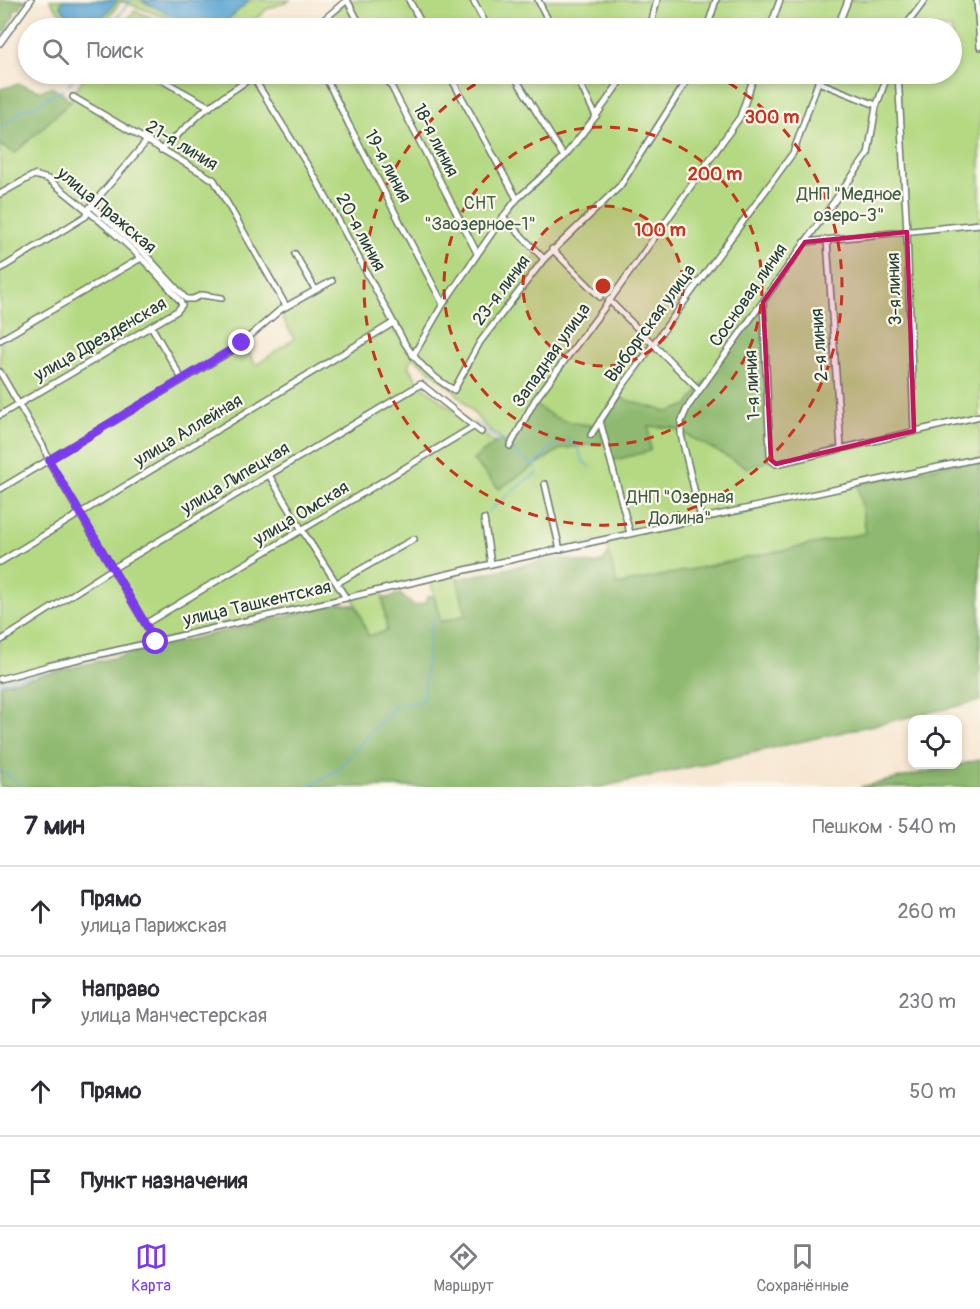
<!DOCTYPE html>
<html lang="ru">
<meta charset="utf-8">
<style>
:root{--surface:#fff;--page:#f2f2f3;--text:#2b2b33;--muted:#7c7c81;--line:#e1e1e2;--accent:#7c3aed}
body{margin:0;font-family:Pangolin,sans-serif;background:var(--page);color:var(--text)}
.controls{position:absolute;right:18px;bottom:18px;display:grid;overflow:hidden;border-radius:12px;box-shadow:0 3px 9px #0003}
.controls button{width:54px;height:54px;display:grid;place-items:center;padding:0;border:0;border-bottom:2px solid var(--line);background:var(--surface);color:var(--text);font:30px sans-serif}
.stop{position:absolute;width:18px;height:18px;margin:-14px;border:4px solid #7c3aed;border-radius:50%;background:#fff}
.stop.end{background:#7c3aed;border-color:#fff;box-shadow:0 2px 6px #0008}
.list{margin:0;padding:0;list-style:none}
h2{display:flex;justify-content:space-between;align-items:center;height:78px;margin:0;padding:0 24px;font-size:26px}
h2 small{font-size:20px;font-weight:400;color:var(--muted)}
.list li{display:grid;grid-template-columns:39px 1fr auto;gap:18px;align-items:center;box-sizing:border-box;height:90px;padding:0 24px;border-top:2px solid var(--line)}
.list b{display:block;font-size:22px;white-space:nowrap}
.list p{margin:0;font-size:20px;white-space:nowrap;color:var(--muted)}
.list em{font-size:20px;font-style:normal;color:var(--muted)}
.icon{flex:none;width:33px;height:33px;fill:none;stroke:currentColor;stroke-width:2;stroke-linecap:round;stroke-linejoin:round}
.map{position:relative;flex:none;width:980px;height:787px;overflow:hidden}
.search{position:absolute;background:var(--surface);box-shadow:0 3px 9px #0003;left:18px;right:18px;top:18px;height:66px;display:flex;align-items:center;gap:15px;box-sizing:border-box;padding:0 21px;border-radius:33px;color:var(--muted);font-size:22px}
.sheet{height:438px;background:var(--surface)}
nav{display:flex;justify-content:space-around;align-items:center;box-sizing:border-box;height:84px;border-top:2px solid var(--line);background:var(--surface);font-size:16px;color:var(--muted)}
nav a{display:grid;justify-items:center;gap:3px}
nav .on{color:var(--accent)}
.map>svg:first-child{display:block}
</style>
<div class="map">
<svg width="980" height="787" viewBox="0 0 980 787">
<rect width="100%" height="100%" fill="#fbf7ec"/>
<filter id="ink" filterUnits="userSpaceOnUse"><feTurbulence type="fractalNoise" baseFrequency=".0167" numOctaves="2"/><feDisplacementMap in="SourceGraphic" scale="12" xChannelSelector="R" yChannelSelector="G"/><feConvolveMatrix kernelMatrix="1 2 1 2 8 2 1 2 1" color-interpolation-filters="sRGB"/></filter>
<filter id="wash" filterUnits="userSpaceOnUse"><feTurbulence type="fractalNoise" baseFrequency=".008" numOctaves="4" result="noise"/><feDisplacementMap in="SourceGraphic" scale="24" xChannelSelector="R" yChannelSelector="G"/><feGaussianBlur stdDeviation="1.35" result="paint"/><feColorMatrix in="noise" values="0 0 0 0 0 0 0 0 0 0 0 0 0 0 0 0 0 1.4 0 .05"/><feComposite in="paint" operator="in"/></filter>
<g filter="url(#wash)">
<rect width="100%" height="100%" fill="#f7e7d2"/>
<g fill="#b4d982" stroke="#6a8b5b" stroke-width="1.5" fill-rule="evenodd">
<path d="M50 0H291L267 9 246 28H195L121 1 100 28H71Z"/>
<path d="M347 0H980V474L977 459 858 484 866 533 617 585 606 540 456 572 466 615 440 622 430 578 382 590 387 631 368 636 353 597 0 679V145L15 153 70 102 73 93 87 74H248L251 78 257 74H952V28H314ZM279 311 294 339 256 365 242 342ZM413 357 454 390 484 425 510 446 552 417 563 422 596 426 616 397 669 413 689 405 692 438 674 428 648 426 650 450 606 442 560 449 499 488 473 460 495 443 420 384 408 366Z"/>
<path d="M135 11 177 28H121Z"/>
</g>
<g fill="#8fb970" stroke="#577b52" stroke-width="1.5">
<path d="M0 0H28L22 3 21 8 14 10V16L8 23V28L0 36Z"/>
<path d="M19 84 40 91 51 87 65 95 70 102 15 153 0 145V89Z"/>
<path d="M763 302 771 460 748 468 674 428 649 426 650 451 611 461 606 442 560 449 499 489 473 460 495 443 502 441 510 446 533 403C559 422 564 422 596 426L616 397 669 412 688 405Z"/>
<path d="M976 459 980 474V701L601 787H0V685L340 603 357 606 368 636 387 631 383 599 400 594 415 606 425 603 427 597 434 595 441 622 466 615 457 579 558 558 591 564 603 562 609 553 617 585 866 533 858 484Z"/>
<path d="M980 760V787H860Z"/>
</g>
<g fill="#5ba5d3" stroke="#3d7184" stroke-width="1.5">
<path d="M63 0H118L93 28H76L60 5Z"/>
<path d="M140 0H250L223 24 214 28 175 17Z"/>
</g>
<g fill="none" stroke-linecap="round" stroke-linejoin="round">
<g stroke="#5ba5d3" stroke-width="1.5">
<path d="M109 28 131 0"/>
<path d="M68 86 75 74"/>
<path d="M0 128 18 115 22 109C45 107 43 95 64 90"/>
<path d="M474 422 534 466"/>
<path d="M488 512C504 499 520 482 538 473L535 466C538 461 541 460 544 455 553 444 560 441 575 443L584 462 590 467"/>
<path d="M0 683 46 671"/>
<path d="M0 770 24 787"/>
<path d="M308 787 337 770 394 707 423 700 430 631 436 613"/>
</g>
</g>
</g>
<g filter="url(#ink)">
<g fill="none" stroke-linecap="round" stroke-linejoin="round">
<g stroke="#6b786b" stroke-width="8">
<g id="street">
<path d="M347 0 362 28"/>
<path d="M409 0 424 28"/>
<path d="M473 0 488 28"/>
<path d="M538 0 552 28"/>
<path d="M977 0 980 47"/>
<path d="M314 28 347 0"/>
<path d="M650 28 657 0"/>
<path d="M707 28 716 0"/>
<path d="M770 28 780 0"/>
<path d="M837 28 848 0"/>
<path d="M904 28 925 0"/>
<path d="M0 43 31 0"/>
<path d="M151 74 210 107"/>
<path d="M324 74 349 125 443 304"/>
<path d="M385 74 477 253"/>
<path d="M449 74 517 199"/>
<path d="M513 74 564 157"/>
<path d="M575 74 596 116"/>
<path d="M898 74 907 232 914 431"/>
<path d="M253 77 316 179 404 342C417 363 433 378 454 390L480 342 544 259 620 186 691 74"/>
<path d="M818 82 876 105"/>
<path d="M73 97 214 180 286 306"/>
<path d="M161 150 207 108 257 74"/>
<path d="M0 194 34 175 48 179C96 217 142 253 180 301L182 305 177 311 0 415"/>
<path d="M92 206 144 253 186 299H193L202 295 222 298"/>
<path d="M503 217 544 259"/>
<path d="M827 240 841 449"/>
<path d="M805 242 980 224"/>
<path d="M552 249 600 297"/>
<path d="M295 254 315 289"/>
<path d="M0 269 86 216 90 207 146 142"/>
<path d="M609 300 699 390"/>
<path d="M763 303 770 454 771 460 776 464 980 416"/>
<path d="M151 326 182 379"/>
<path d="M0 340 141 258"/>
<path d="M413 356 443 304 503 217 517 199 564 157 596 116 625 74"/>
<path d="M0 372 43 446 51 465 156 642"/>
<path d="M689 405 868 154 876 107 888 74"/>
<path d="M687 408 681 422V435L701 518"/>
<path d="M600 421 630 533"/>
<path d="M591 435 622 387 793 153 821 74"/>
<path d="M510 446 535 400 610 300 740 117 755 74"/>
<path d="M545 484 560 550"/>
<path d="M0 489 236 348 280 310 332 281"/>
<path d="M484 519 491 564"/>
<path d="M0 562 393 323"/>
<path d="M337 583 414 539"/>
<path d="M350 597 491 564 980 458"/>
<path d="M145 624 473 427"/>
<path d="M0 641 112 569 421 384 481 432"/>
<path d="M0 679 48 666 346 598 302 530 269 475"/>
</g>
</g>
<use href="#street" stroke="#fff" stroke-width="5"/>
</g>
</g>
<g fill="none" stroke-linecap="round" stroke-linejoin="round" filter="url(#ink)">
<path stroke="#7c3aed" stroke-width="8" d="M156 642 49 460 242 343"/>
</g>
<path fill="#c2185b" fill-opacity="0.2" stroke="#c2185b" stroke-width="4.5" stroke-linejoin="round" d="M907 232 914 431 776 464 771 460 763 302 805 242Z"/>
<circle cx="603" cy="286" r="80" fill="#c8321e" fill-opacity=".12"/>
<g fill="none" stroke="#c8321e" stroke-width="3" stroke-dasharray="10 8">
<circle cx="603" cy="286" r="80"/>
<circle cx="603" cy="286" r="159"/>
<path d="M713 74A239 239 0 1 1 493 74"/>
</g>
<g text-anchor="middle" stroke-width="4.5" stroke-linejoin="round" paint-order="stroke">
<g font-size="18" fill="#1f3d34" stroke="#fbf7ec">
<text transform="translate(436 140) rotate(63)" y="6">18-я линия</text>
<text transform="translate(182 145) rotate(31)" y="6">21-я линия</text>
<text transform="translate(388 166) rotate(62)" y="6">19-я линия</text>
<text transform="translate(107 210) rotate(40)" y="6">улица Пражская</text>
<text transform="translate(361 232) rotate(62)" y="6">20-я линия</text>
<text transform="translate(894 289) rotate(-92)" y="6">3-я линия</text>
<text transform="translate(501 290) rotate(-53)" y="6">23-я линия</text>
<text transform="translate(748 295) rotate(-55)" y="6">Сосновая линия</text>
<text transform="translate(650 323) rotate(-54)" y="6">Выборгская улица</text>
<text transform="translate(100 339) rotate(-30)" y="6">улица Дрезденская</text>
<text transform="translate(819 345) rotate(-94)" y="6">2-я линия</text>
<text transform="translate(551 355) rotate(-55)" y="6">Западная улица</text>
<text transform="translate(752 385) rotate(-93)" y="6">1-я линия</text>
<text transform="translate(188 430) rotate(-31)" y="6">улица Аллейная</text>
<text transform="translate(235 478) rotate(-31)" y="6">улица Липецкая</text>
<text transform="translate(301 513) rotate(-31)" y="6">улица Омская</text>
<text transform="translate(257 603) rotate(-13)" y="6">улица Ташкентская</text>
</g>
<g font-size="18" fill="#3d5c44" stroke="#fbf7ec">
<text x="849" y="200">ДНП "Медное<tspan x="849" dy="21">озеро-3"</tspan></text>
<text x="480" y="209">СНТ<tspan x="480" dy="21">"Заозерное-1"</tspan></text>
<text x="680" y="503">ДНП "Озерная<tspan x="680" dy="21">Долина"</tspan></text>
</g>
</g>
<circle cx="603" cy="286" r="9" fill="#c8321e" stroke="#fbf7ec" stroke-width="3"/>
<g font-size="18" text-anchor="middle" font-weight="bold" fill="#c8321e" stroke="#fbf7ec" stroke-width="4.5" stroke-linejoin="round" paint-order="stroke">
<text x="772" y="123">300 m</text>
<text x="715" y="180">200 m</text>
<text x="660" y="236">100 m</text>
</g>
</svg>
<div class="controls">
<button><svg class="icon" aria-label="locate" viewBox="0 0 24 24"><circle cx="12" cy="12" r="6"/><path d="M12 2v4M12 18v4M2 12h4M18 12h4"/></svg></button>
</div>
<div class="stop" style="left:156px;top:642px"></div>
<div class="stop end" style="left:242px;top:343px"></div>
<div class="search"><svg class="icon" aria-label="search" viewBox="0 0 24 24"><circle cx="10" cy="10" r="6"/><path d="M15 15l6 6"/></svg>Поиск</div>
</div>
<section class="sheet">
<h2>7 мин<small>Пешком · 540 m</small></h2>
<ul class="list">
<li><svg class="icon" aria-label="ahead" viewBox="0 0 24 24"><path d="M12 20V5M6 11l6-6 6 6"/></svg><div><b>Прямо</b><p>улица Парижская</p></div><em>260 m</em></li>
<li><svg class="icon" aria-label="right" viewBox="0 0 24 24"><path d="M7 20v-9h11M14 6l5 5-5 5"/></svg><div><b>Направо</b><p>улица Манчестерская</p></div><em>230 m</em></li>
<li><svg class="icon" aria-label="ahead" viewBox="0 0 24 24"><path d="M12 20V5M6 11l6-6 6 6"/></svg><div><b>Прямо</b></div><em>50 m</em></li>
<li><svg class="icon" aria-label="arrive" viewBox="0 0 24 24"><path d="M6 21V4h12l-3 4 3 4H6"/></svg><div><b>Пункт назначения</b></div></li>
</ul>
</section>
<nav>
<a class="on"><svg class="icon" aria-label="map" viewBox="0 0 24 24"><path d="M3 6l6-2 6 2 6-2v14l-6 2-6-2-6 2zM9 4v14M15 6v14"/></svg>Карта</a>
<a><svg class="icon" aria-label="directions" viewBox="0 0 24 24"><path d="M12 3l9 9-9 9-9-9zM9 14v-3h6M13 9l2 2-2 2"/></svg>Маршрут</a>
<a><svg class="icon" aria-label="saved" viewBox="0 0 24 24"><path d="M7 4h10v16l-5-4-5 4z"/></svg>Сохранённые</a>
</nav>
